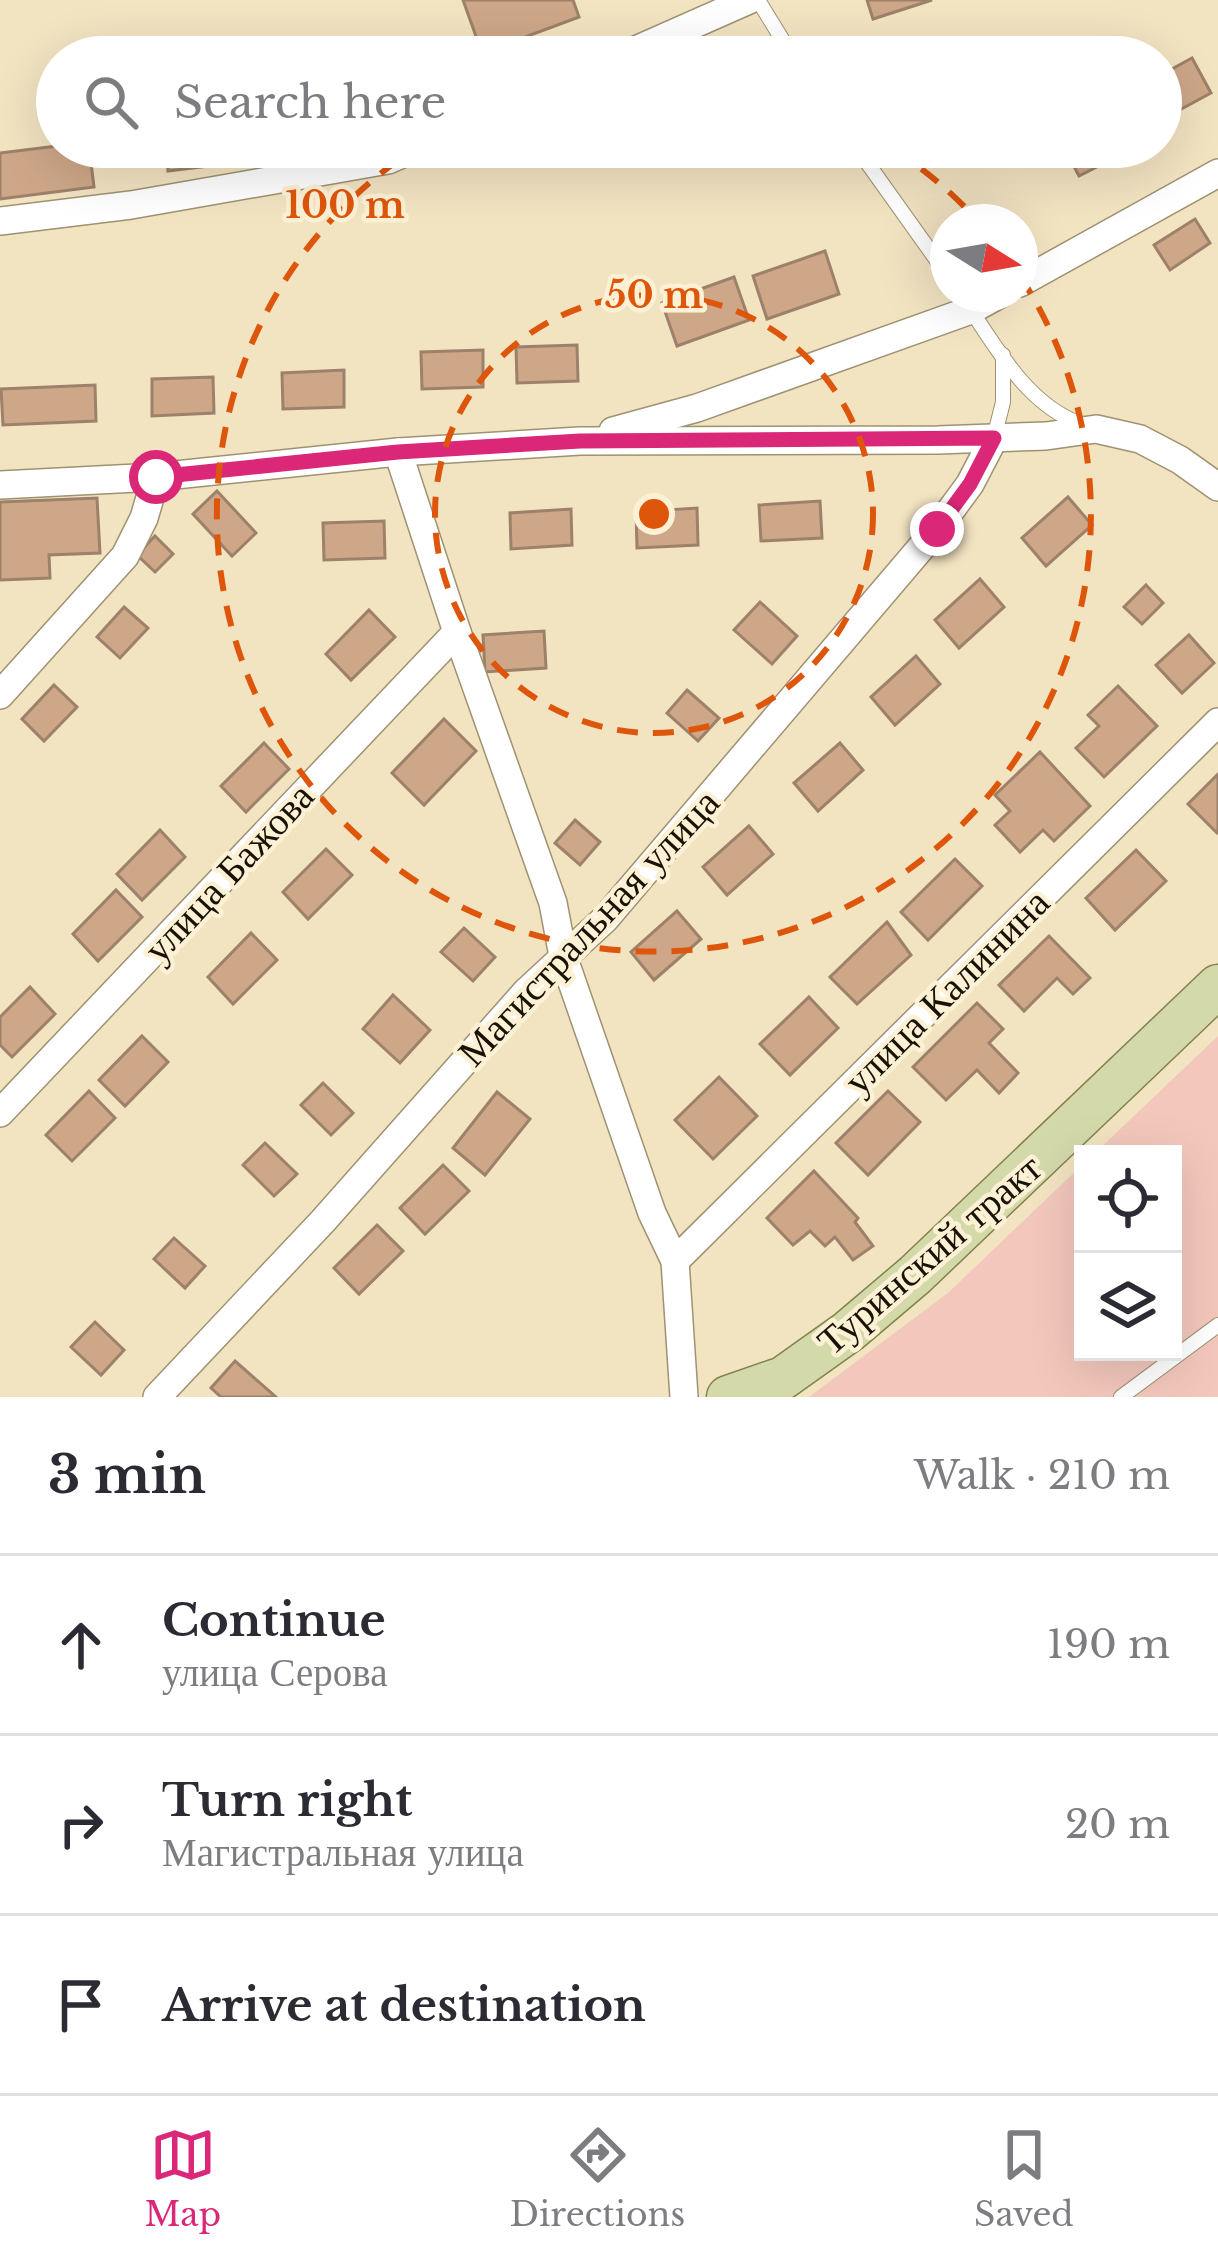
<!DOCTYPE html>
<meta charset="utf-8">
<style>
:root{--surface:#fff;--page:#f2f2f3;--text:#2b2b33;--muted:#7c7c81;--line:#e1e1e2;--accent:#db2777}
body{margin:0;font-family:"Libre Baskerville",serif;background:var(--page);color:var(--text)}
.controls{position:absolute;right:36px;bottom:36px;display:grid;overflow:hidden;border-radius:0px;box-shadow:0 12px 48px #0002}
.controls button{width:108px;height:108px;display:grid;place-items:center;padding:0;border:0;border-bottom:3px solid var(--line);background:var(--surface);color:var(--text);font:60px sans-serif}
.compass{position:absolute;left:930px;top:204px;width:108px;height:108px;border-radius:50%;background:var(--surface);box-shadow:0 12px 48px #0002;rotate:101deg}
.stop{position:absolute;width:36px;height:36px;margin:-27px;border:9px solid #db2777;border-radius:50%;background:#fff}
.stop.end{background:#db2777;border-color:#fff;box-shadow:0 3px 12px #0008}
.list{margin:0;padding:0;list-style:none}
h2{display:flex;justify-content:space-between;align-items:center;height:156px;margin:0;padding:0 48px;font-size:51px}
h2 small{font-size:39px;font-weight:400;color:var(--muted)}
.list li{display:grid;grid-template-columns:78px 1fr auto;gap:36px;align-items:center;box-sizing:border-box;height:180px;padding:0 48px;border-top:3px solid var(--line)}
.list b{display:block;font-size:45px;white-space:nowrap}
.list p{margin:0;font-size:39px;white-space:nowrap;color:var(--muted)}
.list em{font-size:39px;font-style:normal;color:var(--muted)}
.icon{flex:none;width:66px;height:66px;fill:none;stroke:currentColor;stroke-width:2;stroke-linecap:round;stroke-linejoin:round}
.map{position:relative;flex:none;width:1218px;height:1397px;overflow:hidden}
.search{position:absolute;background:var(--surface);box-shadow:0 12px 48px #0002;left:36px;right:36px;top:36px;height:132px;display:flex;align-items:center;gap:30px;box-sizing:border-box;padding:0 42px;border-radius:66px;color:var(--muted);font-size:45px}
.sheet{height:696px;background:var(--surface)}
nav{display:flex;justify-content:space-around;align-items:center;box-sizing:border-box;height:168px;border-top:3px solid var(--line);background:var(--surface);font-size:33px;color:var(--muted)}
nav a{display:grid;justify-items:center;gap:6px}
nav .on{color:var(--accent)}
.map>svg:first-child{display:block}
</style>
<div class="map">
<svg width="1218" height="1397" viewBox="0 0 1218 1397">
<rect width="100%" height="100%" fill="#f2e3c1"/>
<path fill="#f3c7bc" d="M1218 1036V1397H809L948 1293 1083 1164V1352H1173V1154H1094Z"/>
<g fill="#cea788" stroke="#9d816a" stroke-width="3">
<path d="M463 0H573L579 17 482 53Z"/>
<path d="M867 0H932L873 19Z"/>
<path d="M444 44 449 57H408Z"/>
<path d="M1192 58 1211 93 1161 120V75Z"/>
<path d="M57 146 89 147 94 187 0 199V153Z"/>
<path d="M166 147H225L226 164 168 171Z"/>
<path d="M1064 147H1136L1079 176Z"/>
<path d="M1195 219 1210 243 1170 270 1154 245Z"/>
<path d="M825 251 839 294 767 319 753 276Z"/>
<path d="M734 277 749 320 677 346 662 303Z"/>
<path d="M577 345 578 381 517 383 516 347Z"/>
<path d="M483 350V387L422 389 421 352Z"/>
<path d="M344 370V407L283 409 282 373Z"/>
<path d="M213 377 214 413 152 416V379Z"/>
<path d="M95 385 96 421 3 425 1 389Z"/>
<path d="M217 491 256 533 232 556 193 514Z"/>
<path d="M1068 497 1092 525 1046 566 1022 538Z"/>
<path d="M97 498 100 553 49 555 50 578 0 580V502Z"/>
<path d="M820 501 822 538 761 541 759 505Z"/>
<path d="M697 508 698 545 637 548 636 512Z"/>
<path d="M571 509 572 545 511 549 510 513Z"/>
<path d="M384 521 385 558 324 560 323 523Z"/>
<path d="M155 536 173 554 155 572 137 555Z"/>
<path d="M980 579 1004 607 959 648 935 620Z"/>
<path d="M1146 585 1163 603 1142 624 1124 607Z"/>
<path d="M760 602 797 636 772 664 734 630Z"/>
<path d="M124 607 148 628 120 658 97 637Z"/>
<path d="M369 610 395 637 351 680 326 654Z"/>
<path d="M544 631 546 668 485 672 483 635Z"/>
<path d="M1189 635 1214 663 1182 693 1156 665Z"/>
<path d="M916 656 940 684 895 725 871 697Z"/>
<path d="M54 685 77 707 44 741 22 719Z"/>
<path d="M1118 686 1157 726 1104 777 1076 748 1099 726 1088 715Z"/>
<path d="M687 690 719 718 698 741 667 713Z"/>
<path d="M444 719 476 751 424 805 392 773Z"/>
<path d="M264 743 289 769 246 812 221 786Z"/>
<path d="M840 743 863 770 818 811 794 783Z"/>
<path d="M1040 752 1090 806 1054 841 1043 830 1020 852 995 825 1010 811 995 795Z"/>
<path d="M1218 774V832L1217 833 1188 804Z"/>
<path d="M575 820 600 842 580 865 555 843Z"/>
<path d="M749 826 773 854 727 895 703 867Z"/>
<path d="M160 830 185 857 142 900 117 874Z"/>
<path d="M326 849 352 875 308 919 283 892Z"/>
<path d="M1136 850 1166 881 1115 930 1086 898Z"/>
<path d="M955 859 982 886 928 940 901 912Z"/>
<path d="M116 890 142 917 98 961 73 934Z"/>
<path d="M677 911 701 939 654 980 631 952Z"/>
<path d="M887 922 911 955 857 1004 830 977Z"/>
<path d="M464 928 495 957 473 981 441 952Z"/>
<path d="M251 933 277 960 233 1004 208 977Z"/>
<path d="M1049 936 1090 978 1073 994 1057 978 1024 1011 999 985Z"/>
<path d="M30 987 55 1014 12 1057 0 1045V1017Z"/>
<path d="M393 995 430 1030 400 1063 363 1029Z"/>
<path d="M809 997 838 1028 790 1075 760 1044Z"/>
<path d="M977 1003 1003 1029 989 1043 1018 1073 999 1093 977 1070 946 1100 913 1067Z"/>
<path d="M142 1036 168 1062 125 1106 99 1080Z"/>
<path d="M719 1077 757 1116 713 1159 675 1120Z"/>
<path d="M323 1083 353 1113 331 1135 301 1105Z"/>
<path d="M89 1091 115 1118 72 1161 46 1135Z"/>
<path d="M888 1091 920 1122 868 1175 836 1143Z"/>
<path d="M497 1092 530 1119 485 1175 453 1148Z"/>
<path d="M265 1143 297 1174 274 1196 243 1165Z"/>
<path d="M443 1165 469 1191 425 1234 400 1208Z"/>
<path d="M814 1171 858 1218 855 1222 873 1246 853 1260 835 1237 825 1246 810 1231 793 1245 767 1218Z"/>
<path d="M377 1225 403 1251 359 1294 334 1268Z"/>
<path d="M174 1238 205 1266 185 1288 154 1259Z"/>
<path d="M95 1322 124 1350 101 1375 71 1347Z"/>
<path d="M235 1361 276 1397H221L211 1388Z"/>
</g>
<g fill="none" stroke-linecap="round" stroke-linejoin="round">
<g stroke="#9f9272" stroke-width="16">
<g id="service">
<path d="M758 0 793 57"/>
<path d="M856 147 948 276"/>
<path d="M960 294C993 341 1024 404 1081 424"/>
<path d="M994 438 1003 402V355"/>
<path d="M1121 1397 1218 1325"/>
</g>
</g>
<g stroke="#9f9272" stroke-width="30">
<g id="minor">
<path d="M620 57 749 0"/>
<path d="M0 221 131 205 388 160 418 147"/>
<path d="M1020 283 1218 173"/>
<path d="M613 431 697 408 971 310 1000 294"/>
<path d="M398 452 457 632 553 903 563 956 652 1213 675 1261 684 1397"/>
<path d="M0 485 156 477 398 452 580 441 938 440 1046 436 1096 429 1140 439 1180 460 1218 487"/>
<path d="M0 695 125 556 144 518 156 477"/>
<path d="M0 1113 457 632"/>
<path d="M675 1261 1218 722"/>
<path d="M157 1397 323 1221 526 992 605 919 937 529 970 484 994 438"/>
</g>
</g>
<g stroke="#80834c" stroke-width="45">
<path id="primary" d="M728 1397 783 1378 849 1331 915 1275 1218 986"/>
</g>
<use href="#service" stroke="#fff" stroke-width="14"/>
<use href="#minor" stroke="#fff" stroke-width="27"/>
<use href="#primary" stroke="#d4d9aa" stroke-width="42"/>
</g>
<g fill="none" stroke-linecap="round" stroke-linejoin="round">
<path stroke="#db2777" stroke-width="15" d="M156 477 398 452 580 441 994 438 970 484 937 529"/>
</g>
<g fill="none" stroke="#de560c" stroke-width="6" stroke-dasharray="21 15">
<circle cx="654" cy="514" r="219"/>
<path d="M892 148A437 437 0 0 1 979 222M1020 276A437 437 0 1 1 416 148"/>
</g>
<g text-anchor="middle" stroke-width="9" stroke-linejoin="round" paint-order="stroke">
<g font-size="39" fill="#191307" stroke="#fdf1d5">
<text transform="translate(228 872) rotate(-47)" y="14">улица Бажова</text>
<text transform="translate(588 927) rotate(-47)" y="14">Магистральная улица</text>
<text transform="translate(946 991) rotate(-45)" y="14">улица Калинина</text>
<text transform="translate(929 1254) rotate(-41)" y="14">Туринский тракт</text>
</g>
</g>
<circle cx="654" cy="514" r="18" fill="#de560c" stroke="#fdf1d5" stroke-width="6"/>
<g font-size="36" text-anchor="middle" font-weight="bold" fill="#de560c" stroke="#fdf1d5" stroke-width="9" stroke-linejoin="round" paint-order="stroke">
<text x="345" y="218">100 m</text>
<text x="654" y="308">50 m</text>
</g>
</svg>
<div class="controls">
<button><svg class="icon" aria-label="locate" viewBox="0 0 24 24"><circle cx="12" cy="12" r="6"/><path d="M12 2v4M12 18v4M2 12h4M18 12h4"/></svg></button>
<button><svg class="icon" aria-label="layers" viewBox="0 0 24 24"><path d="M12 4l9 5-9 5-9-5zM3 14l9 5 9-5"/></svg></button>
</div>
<svg class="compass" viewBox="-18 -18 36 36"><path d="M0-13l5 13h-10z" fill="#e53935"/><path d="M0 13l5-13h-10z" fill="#7c7c81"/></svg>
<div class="stop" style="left:156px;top:477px"></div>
<div class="stop end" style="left:937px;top:529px"></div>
<div class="search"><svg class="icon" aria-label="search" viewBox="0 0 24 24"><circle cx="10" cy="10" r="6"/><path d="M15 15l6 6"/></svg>Search here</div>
</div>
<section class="sheet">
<h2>3 min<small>Walk · 210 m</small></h2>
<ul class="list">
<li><svg class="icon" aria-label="ahead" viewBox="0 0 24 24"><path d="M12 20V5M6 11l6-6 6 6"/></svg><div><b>Continue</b><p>улица Серова</p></div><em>190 m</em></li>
<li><svg class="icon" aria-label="right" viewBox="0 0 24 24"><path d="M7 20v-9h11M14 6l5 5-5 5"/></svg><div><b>Turn right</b><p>Магистральная улица</p></div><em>20 m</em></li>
<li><svg class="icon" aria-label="arrive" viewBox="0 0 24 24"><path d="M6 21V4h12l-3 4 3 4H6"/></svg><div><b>Arrive at destination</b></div></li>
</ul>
</section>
<nav>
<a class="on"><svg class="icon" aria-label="map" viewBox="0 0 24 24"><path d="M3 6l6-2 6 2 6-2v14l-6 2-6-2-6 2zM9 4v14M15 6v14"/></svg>Map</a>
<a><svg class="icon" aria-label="directions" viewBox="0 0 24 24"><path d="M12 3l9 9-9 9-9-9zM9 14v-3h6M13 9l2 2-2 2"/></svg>Directions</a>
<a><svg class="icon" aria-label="saved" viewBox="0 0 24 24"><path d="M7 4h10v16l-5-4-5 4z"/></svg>Saved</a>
</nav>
